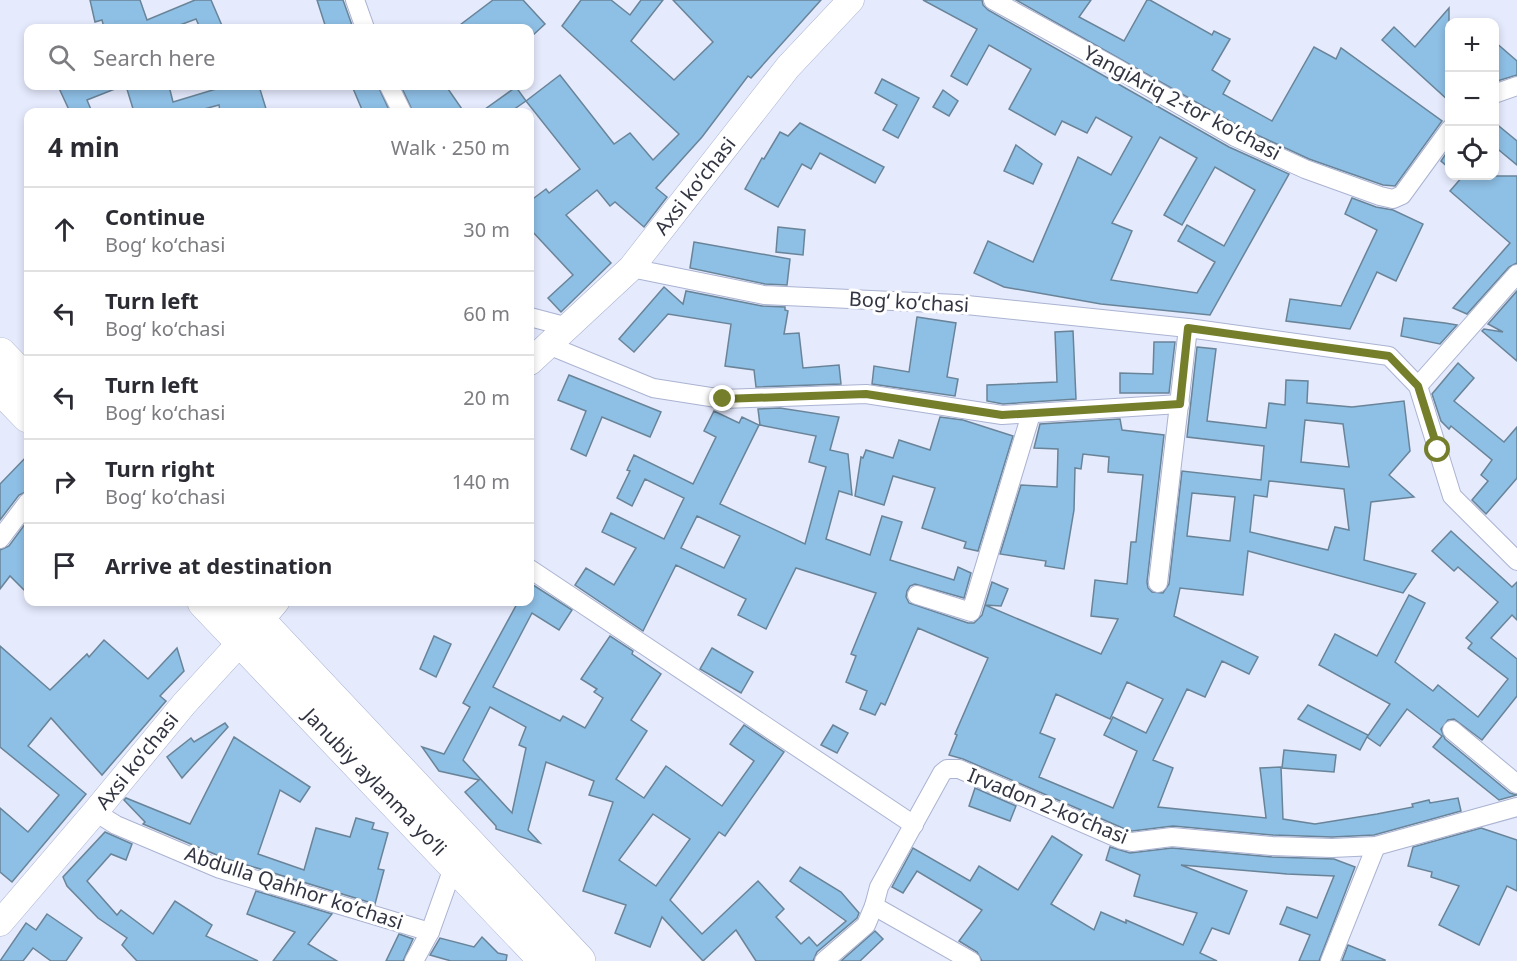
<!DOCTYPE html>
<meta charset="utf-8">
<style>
:root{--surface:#fff;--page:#f2f2f3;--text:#2b2b33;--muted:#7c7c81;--line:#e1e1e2}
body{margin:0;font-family:"Noto Sans",sans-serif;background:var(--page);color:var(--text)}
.controls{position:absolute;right:18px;top:18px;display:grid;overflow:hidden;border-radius:12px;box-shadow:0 3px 9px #0003}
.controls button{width:54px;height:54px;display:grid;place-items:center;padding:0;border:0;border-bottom:2px solid var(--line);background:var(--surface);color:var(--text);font:30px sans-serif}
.stop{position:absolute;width:18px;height:18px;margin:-14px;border:4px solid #757f2b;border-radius:50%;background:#fff}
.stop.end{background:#757f2b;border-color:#fff;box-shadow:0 2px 6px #0008}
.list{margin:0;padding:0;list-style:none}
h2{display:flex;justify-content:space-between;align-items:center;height:78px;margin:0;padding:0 24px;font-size:26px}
h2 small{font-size:20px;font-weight:400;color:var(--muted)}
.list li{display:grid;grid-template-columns:39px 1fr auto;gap:18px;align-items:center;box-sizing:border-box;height:84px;padding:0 24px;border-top:2px solid var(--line)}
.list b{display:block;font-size:22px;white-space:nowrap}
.list p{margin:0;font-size:20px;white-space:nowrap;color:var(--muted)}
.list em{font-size:20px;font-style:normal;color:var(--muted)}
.icon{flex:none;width:33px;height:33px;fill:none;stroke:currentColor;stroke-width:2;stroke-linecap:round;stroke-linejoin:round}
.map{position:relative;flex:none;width:1517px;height:961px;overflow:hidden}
.search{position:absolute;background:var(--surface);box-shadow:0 3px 9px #0003;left:24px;top:24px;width:510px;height:66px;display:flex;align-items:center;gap:15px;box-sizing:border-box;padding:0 21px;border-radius:12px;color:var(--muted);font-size:22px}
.panel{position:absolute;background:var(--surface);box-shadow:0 3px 9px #0003;left:24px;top:108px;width:510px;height:498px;border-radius:12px}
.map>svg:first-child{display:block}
</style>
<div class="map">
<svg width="1517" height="961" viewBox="0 0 1517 961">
<rect width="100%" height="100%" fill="#e5eafd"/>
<g fill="#8ebfe5" stroke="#698498" stroke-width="1.5" fill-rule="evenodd">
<path d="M90 0H140L147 20 195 0H211L223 28H200L196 19 172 28H104L102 20 95 22Z"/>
<path d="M317 0H343L353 28H326Z"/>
<path d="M493 0H523L545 24 531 37 530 28H456Z"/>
<path d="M581 0H611L630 15 641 0H663L631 41 674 80 713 42 673 0H821L751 78 748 76 702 137 656 188 667 197 644 227 615 202 610 206 597 190 566 215 611 263 561 312 548 298 573 275 530 229V201L546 189 549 193 580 169 526 101 510 112H481L516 87 526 101 560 75 614 144 630 133 653 160 679 134 562 26Z"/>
<path d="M923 0H982L983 5 988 10 1229 147 1289 174 1210 315 1101 304 1004 287 974 273 988 241 1033 262 1078 157 1111 175 1132 137 1096 117 1087 133 1062 121 1055 135 1009 109 1031 69 989 45 967 85 951 76 977 29ZM1160 137 1197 158 1164 215 1182 225 1215 167 1255 190 1224 246 1187 225 1178 241 1215 262 1197 293 1111 280 1132 231 1112 223Z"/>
<path d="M1016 0H1091L1079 17 1124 41 1147 0H1150L1212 35 1214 31 1230 39 1212 70 1230 81 1223 94 1272 121 1314 47 1336 59 1341 48 1442 121 1395 186 1383 185 1309 159 1240 127Z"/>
<path d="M1449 8V101L1382 40 1394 27 1415 47Z"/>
<path d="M1494 41 1517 61V75L1494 82Z"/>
<path d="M882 79 919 98 898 138 883 130 897 105 875 93Z"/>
<path d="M58 86H120V87L87 100 92 112H70Z"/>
<path d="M126 86H169L173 102 226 86H259L267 112H220L219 105 193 112H134Z"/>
<path d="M352 86H378L390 112H363Z"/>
<path d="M401 86H446L464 112H413Z"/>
<path d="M943 90 958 101 949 116 933 107Z"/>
<path d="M1494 122 1517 141V165L1494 146Z"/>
<path d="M800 123 884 167 875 183 820 153 811 169 802 164 778 207 745 189 762 158 764 159 780 132 788 136Z"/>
<path d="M1016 145 1042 164 1033 184 1004 171Z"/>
<path d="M1449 149V168L1441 161Z"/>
<path d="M1463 176H1517V263L1509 267 1467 314 1453 308 1510 243 1450 191Z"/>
<path d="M1352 198 1376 207 1393 210 1423 224 1396 281 1377 272 1350 329 1286 321 1290 299 1341 306 1377 230 1345 214Z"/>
<path d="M778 227 805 230 803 255 776 252Z"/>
<path d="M694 242 790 259 787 285 765 284 690 268Z"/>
<path d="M664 287 683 304 686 291 762 306 785 307V310L788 311 784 334 799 333 803 368 839 365 841 384 756 387 754 370 725 366 731 324 668 314 634 352 619 339Z"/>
<path d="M1517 291V361L1482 331 1484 329 1503 332 1488 324Z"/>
<path d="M917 317 956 323 947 377 958 379 955 396 872 384 874 366 909 372Z"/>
<path d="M1404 318 1445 323 1457 325 1440 344 1401 336Z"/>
<path d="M1073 331 1076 399 1003 404 987 401V385L1057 382 1055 332Z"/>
<path d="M1154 342H1175L1169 393H1120V373L1153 374Z"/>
<path d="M1197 347 1216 349 1207 421 1266 428 1269 403 1285 405 1286 380 1308 381 1307 403 1352 407 1404 401 1410 451 1389 475 1414 497 1371 502 1364 560 1416 574 1403 593 1248 551 1243 595 1180 588 1174 616 1258 657 1249 674 1222 661 1205 697 1187 689 1153 760 1173 768 1158 807 1266 818 1260 768 1281 767 1283 819 1315 824 1377 814 1413 807 1412 804 1429 800 1430 803 1458 798 1461 811 1374 835 1332 837 1273 835 1173 826 1132 831 1125 829 963 759 949 755 957 735 955 734 988 658 918 628 885 705 881 703 875 715 860 709 867 691 846 682 856 656 851 654 876 593 796 568 766 629 738 615 746 599 676 565 643 631 575 585 586 568 614 585 636 548 602 532 611 513 664 539 684 498 645 479 632 506 617 498 630 471 627 470 634 455 693 484 716 437 704 431 714 411 739 423 742 417 759 425 720 504 805 544 826 467 809 462 816 436 760 425 758 409 780 408 839 417 830 450 848 454 852 495 839 491 826 539 870 555 882 516 902 522 890 560 954 580 958 567 971 573 964 598 915 584 910 586 907 591 906 597 909 603 968 623H974L982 615 992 582 1008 589 1001 606 985 605 1101 654 1118 619 1091 616 1095 580 1127 584 1131 542H1136L1143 475 1108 472 1109 457 1083 454 1081 469 1075 468 1074 510 1064 569 1045 566 1046 561 1000 554 1021 485 1057 487 1058 449 1034 448 1040 424 1120 419 1122 430 1164 435 1147 582 1148 588 1152 592 1163 593 1169 584 1182 471 1261 480 1264 446 1187 437ZM1305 420 1343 424 1349 467 1301 462ZM1269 481 1344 489 1349 530 1335 527 1328 550 1250 532 1254 495 1267 497ZM1192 493 1235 497 1230 541 1187 536ZM697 516 740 536 724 568 681 548ZM1127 682 1163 699 1146 733 1113 717 1104 735 1137 751 1113 808 1039 777 1055 739 1040 733 1056 694 1110 719Z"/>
<path d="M1458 363 1474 378 1454 401 1504 442 1517 427V478L1486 514 1472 500 1488 481 1481 475 1492 460 1451 426 1449 429 1441 421 1432 394Z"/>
<path d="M569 375 661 412 650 437 602 417 586 456 571 449 586 411 558 400Z"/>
<path d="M940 417 963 420 1013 436 978 551 964 548 966 542 922 528 935 488 893 476 884 505 855 496 861 457 863 458 866 450 893 458 899 440 930 450Z"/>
<path d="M28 455V491L19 495 0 520V484Z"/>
<path d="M28 520V594L10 576 0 589V550L9 546Z"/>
<path d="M1451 531 1512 587 1517 582V620L1512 615 1491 638 1517 659V696L1482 740 1454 719 1448 720 1441 729 1445 739 1510 793 1517 795 1499 800 1433 747 1442 736 1407 709 1380 746 1367 737 1390 704 1319 665 1335 634 1377 656 1409 595 1425 603 1395 662 1433 691 1438 685 1478 717 1508 679 1468 648 1472 643 1466 638 1498 602 1458 567 1454 571 1432 551Z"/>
<path d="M530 583 572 610 559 630 532 613 493 687 560 721 563 716 585 728 603 698 594 692 597 689 581 679 610 636 633 651 632 654 661 674 631 720 647 731 616 779 644 798 666 766 722 806 754 761 730 744 744 725 784 752 725 836 719 832 670 900 702 934 758 881 784 909 776 917 801 944 809 937 817 946 846 921 790 881 800 867 841 892 859 913 857 918 817 952 813 961H756L736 930 703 961 662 917 650 947 615 933 626 905 583 891 613 802 589 795 594 781 546 762 528 830 540 843 496 829V826L465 792 479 780 439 771 422 747 444 754 470 707 463 703 518 602H530ZM490 707 526 727 519 745 526 748 512 813 463 760ZM653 814 690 839 656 886 619 860Z"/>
<path d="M434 636 451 644 436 677 420 669Z"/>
<path d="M104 640 148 679 177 648 184 671 160 696 166 701 102 775 51 718 28 746 86 794 12 882 0 872V808L28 832 59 795 0 747V646L50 690 87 654 89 657Z"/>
<path d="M712 648 753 672 741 693 700 669Z"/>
<path d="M1308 705 1368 735 1360 750 1298 719Z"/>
<path d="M225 723 228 727 182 778 167 757 191 738 194 742Z"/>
<path d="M833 725 848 733 837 753 821 745Z"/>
<path d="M234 737 310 787 300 802 280 790 258 854 304 870 316 828 350 837 356 818 374 823 372 829 388 833 378 869 384 870 375 904 224 858 143 824 145 822 124 800 126 798 190 824Z"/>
<path d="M1284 750 1336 755 1334 772 1282 768Z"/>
<path d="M975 788 1016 806 1010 821 969 806Z"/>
<path d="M1481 828 1517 840V891L1507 886 1479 945 1439 925 1459 886 1431 877 1432 872 1408 866 1413 847Z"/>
<path d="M105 832 132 844 126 860 111 854 87 881 117 915 121 910 153 934 175 901 212 925 206 936 258 961H137L122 945 127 938 98 918 67 886 63 877Z"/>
<path d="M1052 836 1082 855 1051 904 1094 930 1101 912 1126 923V920L1183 945 1197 913 1134 896 1140 875 1106 860 1110 847 1130 853 1172 848 1272 857 1334 859 1355 867 1319 961H1299L1310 935 1280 924 1287 907 1317 918 1334 876 1287 874 1181 865 1247 891 1229 934 1212 928 1200 953 1217 961H982L977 952 959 941 982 910 917 871 903 893 892 887 913 848 970 881 979 866 1018 890Z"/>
<path d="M256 891 332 914 308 944 337 961H273L295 932 247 914Z"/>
<path d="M47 914 82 938 66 961H51L33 948 23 961H0L26 923 36 930Z"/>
<path d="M875 931 883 939 860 961H841Z"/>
<path d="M399 934 413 939 403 961H386Z"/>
<path d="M482 937 498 953 507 955 506 961H451L430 955 440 938 474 947Z"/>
<path d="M1348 945 1385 960V961H1342Z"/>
</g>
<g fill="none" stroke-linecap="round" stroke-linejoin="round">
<g stroke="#aab3d1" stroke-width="20">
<g id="street">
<path d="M355 0 365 28"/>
<path d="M993 0 1116 68 1235 137 1305 169 1380 196 1393 199 1402 195 1450 129"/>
<path d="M389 86 402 112"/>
<path d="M1494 94 1517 86"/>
<path d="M631 268 764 295 957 304 1188 328 1389 356 1418 386 1452 496 1517 561"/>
<path d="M530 317 568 327"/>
<path d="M548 345 653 388 723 399 866 394 1002 415 1180 404"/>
<path d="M1418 386 1517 274"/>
<path d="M0 539 28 502"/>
<path d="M530 569 914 825"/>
<path d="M1158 583 1188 328"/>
<path d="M917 595 971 612 1031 414"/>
<path d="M1452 730 1517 784"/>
<path d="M95 812 116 825 220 869 430 932"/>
<path d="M874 906 971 961"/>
<path d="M414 961 430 932 454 865"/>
<path d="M824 961 866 925 874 906 879 887 942 773 947 769H959L1122 840 1132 842 1172 837 1272 846 1332 848 1376 846 1517 807"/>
<path d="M1330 961 1376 846"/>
</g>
</g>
<g stroke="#aab3d1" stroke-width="27">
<g id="secondary">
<path d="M530 362 631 268 788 67 851 0"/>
<path d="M0 923 95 812 184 704 260 621 276 602"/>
</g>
</g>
<g stroke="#aab3d1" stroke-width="34">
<g id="highway">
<path d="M0 354 28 383"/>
<path d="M0 387 28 416"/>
<path d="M204 602 546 961"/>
<path d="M241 602 579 961"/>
</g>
</g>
<use href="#street" stroke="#fff" stroke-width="18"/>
<use href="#secondary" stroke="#fff" stroke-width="26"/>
<use href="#highway" stroke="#fff" stroke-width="33"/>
</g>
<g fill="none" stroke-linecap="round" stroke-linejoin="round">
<path stroke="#757f2b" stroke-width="8" d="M723 399 866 394 1002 415 1180 404 1188 328 1389 356 1418 386 1438 450"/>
</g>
<g text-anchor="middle" stroke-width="6" stroke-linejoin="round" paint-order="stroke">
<g font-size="20" fill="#323541" stroke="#fff">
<text transform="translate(1182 103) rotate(28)" y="7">YangiАriq 2-tor koʼchasi</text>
<text transform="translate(695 186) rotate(-52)" y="7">Axsi koʻchasi</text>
<text transform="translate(909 302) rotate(3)" y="7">Bogʻ koʻchasi</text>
<text transform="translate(137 761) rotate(-51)" y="7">Axsi koʻchasi</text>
<text transform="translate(375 782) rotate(46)" y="7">Janubiy aylanma yoʻli</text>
<text transform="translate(1048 806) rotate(22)" y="7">Irvadon 2-koʼchasi</text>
<text transform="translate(294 888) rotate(18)" y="7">Abdulla Qahhor koʻchasi</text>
</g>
</g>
</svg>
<div class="controls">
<button>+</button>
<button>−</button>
<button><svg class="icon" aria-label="locate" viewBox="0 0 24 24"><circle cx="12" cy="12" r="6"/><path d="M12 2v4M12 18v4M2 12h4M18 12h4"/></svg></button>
</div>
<div class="stop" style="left:1438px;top:450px"></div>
<div class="stop end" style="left:723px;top:399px"></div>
<div class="search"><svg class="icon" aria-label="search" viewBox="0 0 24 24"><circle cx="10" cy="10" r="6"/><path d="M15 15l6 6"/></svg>Search here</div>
<section class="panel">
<h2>4 min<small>Walk · 250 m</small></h2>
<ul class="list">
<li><svg class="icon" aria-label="ahead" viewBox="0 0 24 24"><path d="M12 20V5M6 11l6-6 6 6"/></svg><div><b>Continue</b><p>Bogʻ koʻchasi</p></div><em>30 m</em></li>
<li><svg class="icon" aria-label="left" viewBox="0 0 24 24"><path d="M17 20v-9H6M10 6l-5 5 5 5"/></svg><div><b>Turn left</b><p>Bogʻ koʻchasi</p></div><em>60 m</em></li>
<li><svg class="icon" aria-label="left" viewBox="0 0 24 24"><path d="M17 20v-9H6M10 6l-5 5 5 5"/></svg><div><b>Turn left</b><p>Bogʻ koʻchasi</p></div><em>20 m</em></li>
<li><svg class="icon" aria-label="right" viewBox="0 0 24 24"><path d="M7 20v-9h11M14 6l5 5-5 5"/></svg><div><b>Turn right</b><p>Bogʻ koʻchasi</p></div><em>140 m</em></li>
<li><svg class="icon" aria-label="arrive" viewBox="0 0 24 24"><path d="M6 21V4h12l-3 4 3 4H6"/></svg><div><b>Arrive at destination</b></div></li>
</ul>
</section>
</div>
